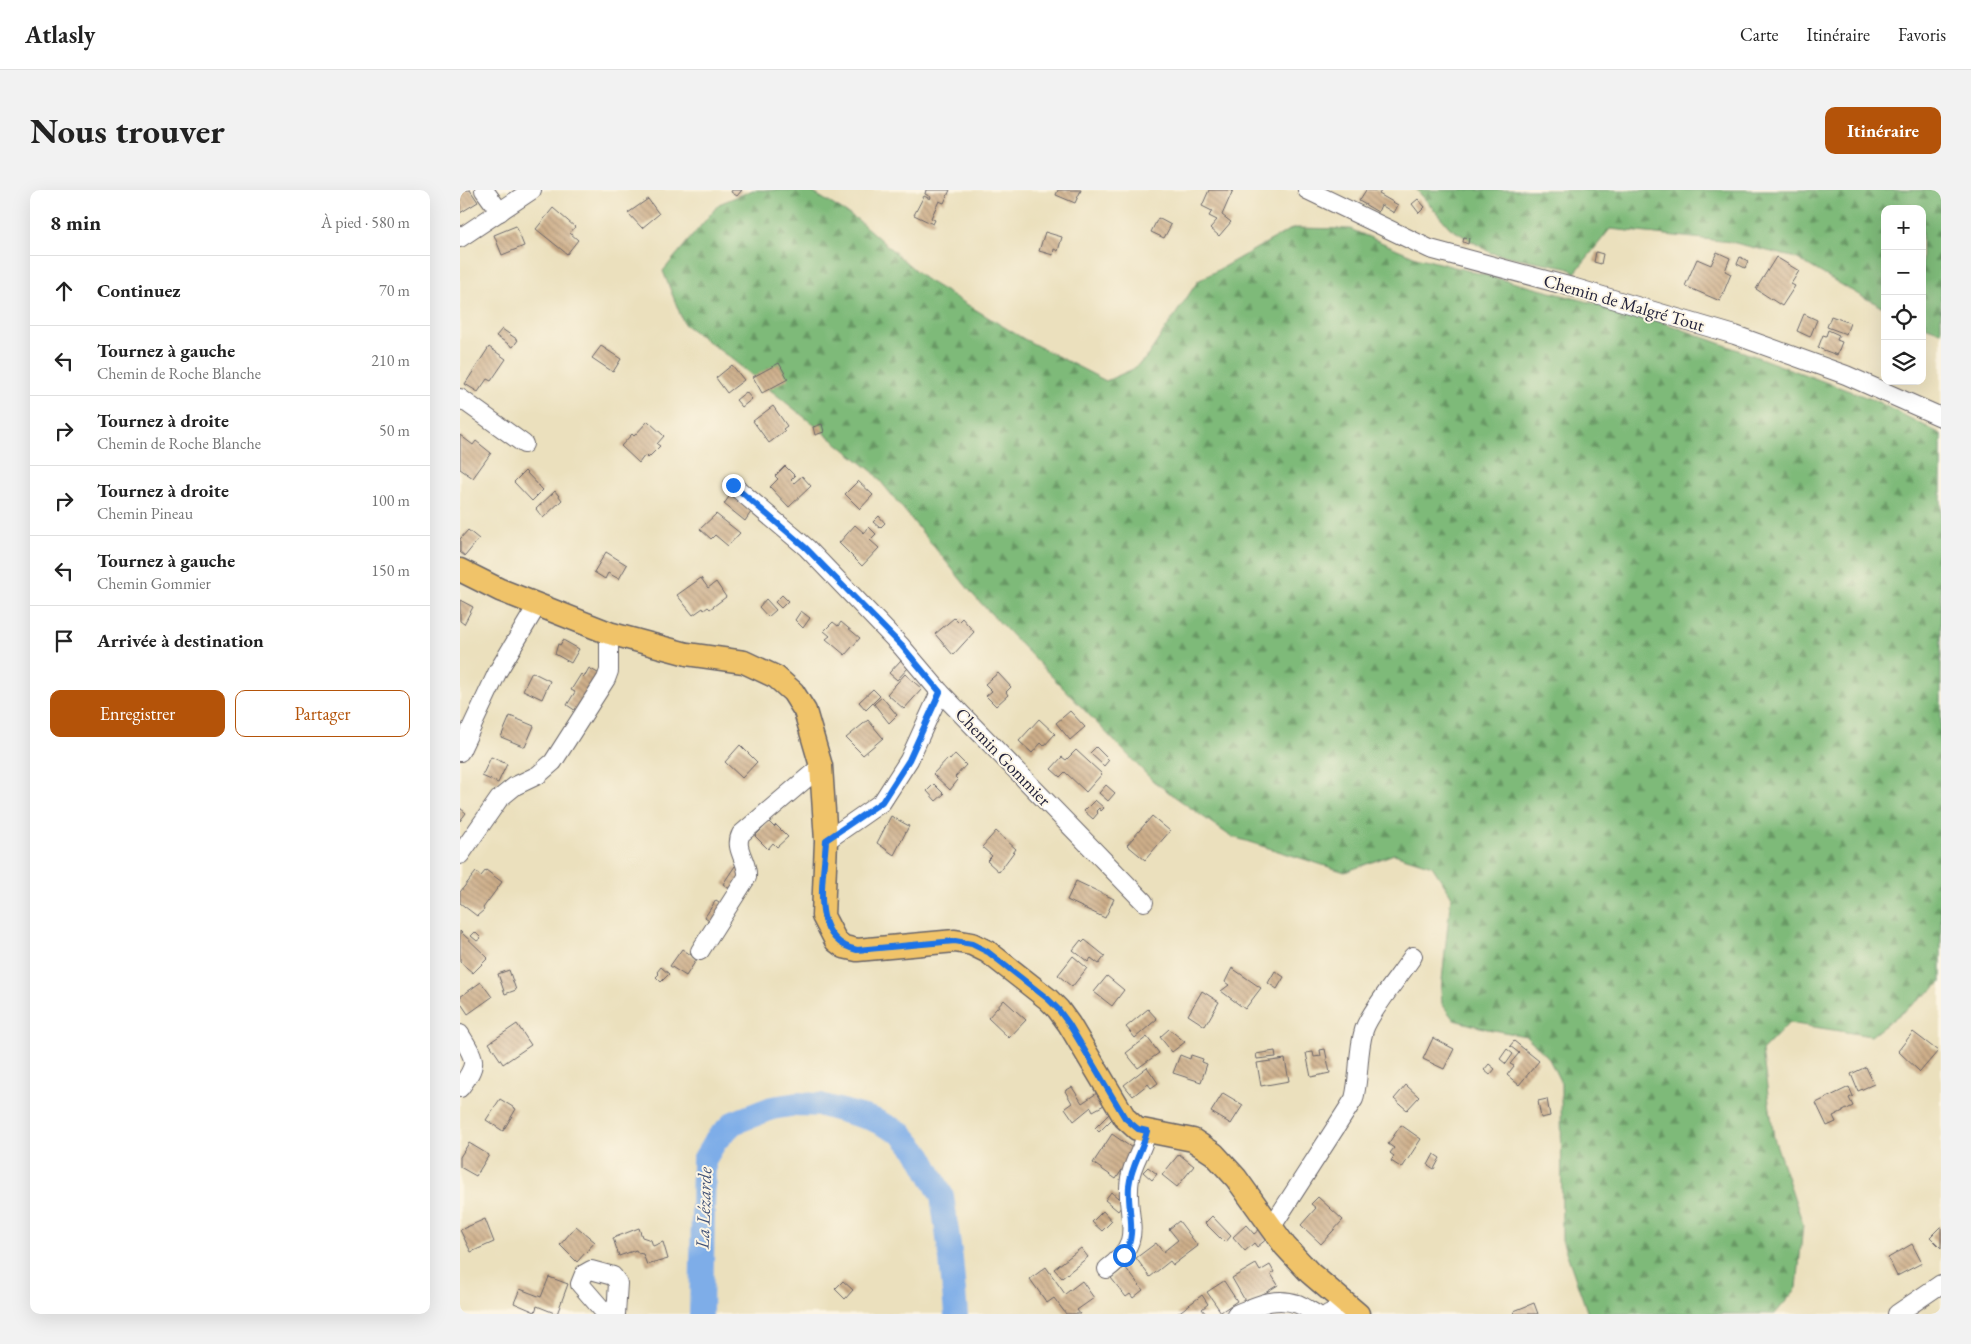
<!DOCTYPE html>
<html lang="fr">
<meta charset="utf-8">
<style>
:root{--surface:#fff;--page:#f2f2f2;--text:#222;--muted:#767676;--line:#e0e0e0;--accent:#b45309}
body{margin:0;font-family:"EB Garamond",serif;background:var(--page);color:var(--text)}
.controls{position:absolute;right:15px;top:15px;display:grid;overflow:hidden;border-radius:10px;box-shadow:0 5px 20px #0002}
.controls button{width:45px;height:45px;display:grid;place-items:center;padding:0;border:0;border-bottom:1px solid var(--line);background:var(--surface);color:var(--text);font:25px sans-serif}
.stop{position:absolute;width:15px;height:15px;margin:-11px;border:4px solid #1a73e8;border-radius:50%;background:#fff}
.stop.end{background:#1a73e8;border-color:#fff;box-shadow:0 1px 5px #0008}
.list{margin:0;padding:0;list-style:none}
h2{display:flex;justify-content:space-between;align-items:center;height:65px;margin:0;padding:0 20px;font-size:21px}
h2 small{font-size:16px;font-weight:400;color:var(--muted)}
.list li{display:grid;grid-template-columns:32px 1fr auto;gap:15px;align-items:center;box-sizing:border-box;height:70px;padding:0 20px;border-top:1px solid var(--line)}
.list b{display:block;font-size:19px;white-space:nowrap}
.list p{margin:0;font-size:16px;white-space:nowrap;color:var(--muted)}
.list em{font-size:16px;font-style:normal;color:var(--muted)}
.actions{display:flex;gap:10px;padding:15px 20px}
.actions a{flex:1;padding:11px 0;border:1px solid var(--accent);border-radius:10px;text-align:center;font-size:18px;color:var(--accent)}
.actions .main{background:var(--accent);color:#fff}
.icon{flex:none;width:28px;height:28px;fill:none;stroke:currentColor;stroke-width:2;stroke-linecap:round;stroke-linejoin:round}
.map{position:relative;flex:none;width:1481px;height:1124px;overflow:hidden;border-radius:10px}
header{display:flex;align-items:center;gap:30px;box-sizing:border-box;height:70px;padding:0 25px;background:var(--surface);border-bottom:1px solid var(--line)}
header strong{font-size:24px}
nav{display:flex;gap:28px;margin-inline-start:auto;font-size:18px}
.intro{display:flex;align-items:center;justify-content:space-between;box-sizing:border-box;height:120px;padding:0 30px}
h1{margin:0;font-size:35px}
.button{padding:12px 22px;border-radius:10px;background:var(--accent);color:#fff;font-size:18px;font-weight:700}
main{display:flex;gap:30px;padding:0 30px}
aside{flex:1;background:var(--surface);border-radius:10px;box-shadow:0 5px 20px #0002}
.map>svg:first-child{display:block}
</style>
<header>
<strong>Atlasly</strong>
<nav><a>Carte</a><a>Itinéraire</a><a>Favoris</a></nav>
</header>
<div class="intro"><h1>Nous trouver</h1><a class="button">Itinéraire</a></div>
<main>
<aside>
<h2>8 min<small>À pied · 580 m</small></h2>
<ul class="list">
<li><svg class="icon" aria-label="ahead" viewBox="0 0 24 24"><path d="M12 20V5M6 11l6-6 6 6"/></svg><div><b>Continuez</b></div><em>70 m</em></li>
<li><svg class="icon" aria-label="left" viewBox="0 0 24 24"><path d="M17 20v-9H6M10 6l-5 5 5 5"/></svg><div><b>Tournez à gauche</b><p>Chemin de Roche Blanche</p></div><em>210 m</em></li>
<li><svg class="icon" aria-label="right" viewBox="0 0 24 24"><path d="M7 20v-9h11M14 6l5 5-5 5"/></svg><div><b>Tournez à droite</b><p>Chemin de Roche Blanche</p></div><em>50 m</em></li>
<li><svg class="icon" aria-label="right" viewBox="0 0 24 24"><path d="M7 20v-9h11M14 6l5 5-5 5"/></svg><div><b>Tournez à droite</b><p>Chemin Pineau</p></div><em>100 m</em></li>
<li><svg class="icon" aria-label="left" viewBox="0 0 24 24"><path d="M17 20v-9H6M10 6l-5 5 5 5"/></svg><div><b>Tournez à gauche</b><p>Chemin Gommier</p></div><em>150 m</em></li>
<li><svg class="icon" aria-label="arrive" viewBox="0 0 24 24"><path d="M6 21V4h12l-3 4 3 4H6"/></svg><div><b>Arrivée à destination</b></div></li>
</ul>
<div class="actions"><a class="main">Enregistrer</a><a>Partager</a></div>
</aside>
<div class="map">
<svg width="1481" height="1124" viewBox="0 0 1481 1124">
<defs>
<pattern id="forest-firs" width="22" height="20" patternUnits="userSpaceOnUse" patternTransform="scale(1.25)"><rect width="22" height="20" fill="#7eba79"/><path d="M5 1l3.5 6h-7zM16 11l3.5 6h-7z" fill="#679764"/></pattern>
<pattern id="building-back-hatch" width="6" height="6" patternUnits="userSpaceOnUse" patternTransform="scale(1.25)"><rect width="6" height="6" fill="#ceaf8a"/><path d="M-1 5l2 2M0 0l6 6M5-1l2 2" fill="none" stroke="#a78e72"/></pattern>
</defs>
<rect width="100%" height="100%" fill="#fcf5e5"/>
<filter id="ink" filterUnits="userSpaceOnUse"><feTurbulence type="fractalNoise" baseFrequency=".02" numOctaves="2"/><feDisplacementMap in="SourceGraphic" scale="10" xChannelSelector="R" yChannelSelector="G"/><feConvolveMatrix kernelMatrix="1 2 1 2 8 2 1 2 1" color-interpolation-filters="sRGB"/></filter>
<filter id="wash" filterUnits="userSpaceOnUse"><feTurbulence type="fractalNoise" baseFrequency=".0096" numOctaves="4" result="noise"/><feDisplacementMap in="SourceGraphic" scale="20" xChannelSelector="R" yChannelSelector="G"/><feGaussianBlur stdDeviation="1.12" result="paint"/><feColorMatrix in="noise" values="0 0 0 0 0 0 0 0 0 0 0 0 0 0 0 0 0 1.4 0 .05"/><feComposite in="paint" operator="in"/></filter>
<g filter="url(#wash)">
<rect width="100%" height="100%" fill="#ebe0bd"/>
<g fill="url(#forest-firs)" stroke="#506e5a">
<path d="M293 0H349L398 30 465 89 564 149 646 191 673 179 686 168 738 91 833 38 890 39 956 67 1194 129 1414 210 1481 244V793L1411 846 1329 833 1302 861 1314 948 1343 1034 1337 1098 1315 1124H1128L1102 1050 1101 893 1088 867 1066 846 1027 839 994 830 982 814 981 800 991 705 972 676 934 664 885 682 770 646 693 591 515 407 413 282 269 167 224 134 203 81 259 14Z"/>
<path d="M957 0H1481V142L1462 135V19H1425V118L1399 105 1336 68 1271 52 1150 39 1115 83 1106 77 1031 63 990 38Z"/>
</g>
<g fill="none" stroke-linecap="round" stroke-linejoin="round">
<path stroke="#7eade8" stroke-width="24" d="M241 1124 244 970 256 950 273 933 312 918 337 914 361 915 412 929 441 943 460 965 482 1006 491 1069 496 1124"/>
</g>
<g id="blocks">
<g fill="url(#building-back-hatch)">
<path d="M0 0H10L18 12 0 23Z"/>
<path d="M272 0H282L277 6 271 2Z"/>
<path d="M466 0H490L484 13 479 11 471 28 475 30 473 34 454 25 464 6 470 9 471 7 465 4Z"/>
<path d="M598 0H621L615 13 596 5Z"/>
<path d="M749 0H773L762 25 771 32 759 46 750 38 757 30 749 26 752 21 742 16Z"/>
<path d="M906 0 921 1 919 4 938 15 934 23 921 15 918 22 899 11Z"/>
<path d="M188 9 199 24 182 38 168 23Z"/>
<path d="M958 9 965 17 959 23 952 14Z"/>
<path d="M93 18 115 37 110 43 118 50 107 64 76 39Z"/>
<path d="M698 28 711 35 704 48 691 42Z"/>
<path d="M56 36 64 56 42 65 34 45Z"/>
<path d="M585 42 602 47 598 61 594 59 593 65 579 61Z"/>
<path d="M1004 47 1009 48 1008 54 1003 52Z"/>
<path d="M1136 62 1143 64 1141 74 1134 72Z"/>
<path d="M1257 62 1270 68 1265 81 1271 84 1260 111 1225 96 1237 69 1251 75Z"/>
<path d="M1280 67 1288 71 1285 78 1277 74Z"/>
<path d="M1316 67 1339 81 1331 94 1335 96 1322 116 1296 99Z"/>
<path d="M1344 124 1357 130 1350 147 1337 141Z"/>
<path d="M1371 126 1390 133 1386 144 1367 137Z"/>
<path d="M42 139 58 150 53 157 36 146Z"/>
<path d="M1368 140 1379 145 1377 150 1382 152 1377 165 1358 158 1363 145 1366 146Z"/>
<path d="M141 156 161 169 153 182 132 168Z"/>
<path d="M29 157 46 169 31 191 27 189 18 202 5 194Z"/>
<path d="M319 173 328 189 302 203 293 187Z"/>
<path d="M272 175 284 190 267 203 256 188Z"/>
<path d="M286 202 292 209 282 217 276 210Z"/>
<path d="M313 216 327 236 323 239 325 241 309 253 293 231Z"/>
<path d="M188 231 204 246 197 254 200 256 188 268 185 265 179 273 161 256 172 244 174 246Z"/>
<path d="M362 234 364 242 355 245 353 237Z"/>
<path d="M0 245 13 255 16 251 31 263 13 288 0 279Z"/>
<path d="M325 276 335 286 331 290 334 293 342 286 351 296 329 317 310 297 318 289 315 286Z"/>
<path d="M65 281 83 300 72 311 54 292Z"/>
<path d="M398 291 413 305 400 319 385 304Z"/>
<path d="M95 301 102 310 83 328 76 319Z"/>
<path d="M271 304 291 322 285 331 264 314Z"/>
<path d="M256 324 280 343 268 356 255 345 251 349 240 339Z"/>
<path d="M419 326 425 333 420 338 413 332Z"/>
<path d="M395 335 404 343 409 337 416 344 410 350 419 358 402 376 379 353Z"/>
<path d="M8 340 19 349 5 366 0 362V349Z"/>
<path d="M146 362 167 375 159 389 148 383 145 389 134 382Z"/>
<path d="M241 388 248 398 256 392 266 407 250 419 248 417 244 420 243 418 233 425 217 405Z"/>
<path d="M322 405 328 411 321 418 315 412Z"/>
<path d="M306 409 316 420 308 427 299 417Z"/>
<path d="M0 410 13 417 4 434 0 431Z"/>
<path d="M341 421 350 428 343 438 335 430Z"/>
<path d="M494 428 498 432 502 428 514 442 493 465 475 444Z"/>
<path d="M373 432 378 436 381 432 400 448 385 465 366 449 370 446 364 441Z"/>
<path d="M103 450 119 459 111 473 95 464 98 454 100 455Z"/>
<path d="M441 470 449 477 437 490 429 483Z"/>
<path d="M129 478 145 487 122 525 107 515 115 502 111 500 121 484 124 487Z"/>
<path d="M72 482 90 491 82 509 63 500Z"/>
<path d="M538 483 551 497 546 502 548 505 536 516 526 506 532 501 525 494Z"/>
<path d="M445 484 462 499 444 519 427 504Z"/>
<path d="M413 499 420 506 406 520 399 512Z"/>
<path d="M422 507 437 525 429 533 414 514Z"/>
<path d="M610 521 625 537 610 550 596 533Z"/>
<path d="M50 526 74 536 65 557 41 547Z"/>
<path d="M579 529 595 544 584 556 581 553 572 563 559 551Z"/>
<path d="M408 530 423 548 403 565 386 548Z"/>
<path d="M280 555 297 572 282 588 265 572Z"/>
<path d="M636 557 649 570 644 576 630 563Z"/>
<path d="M616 560 642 584 626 602 605 582 600 587 591 579 602 567 606 570Z"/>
<path d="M495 564 506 575 495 587 498 590 490 600 473 584 488 568 490 570Z"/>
<path d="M31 567 47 574 38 593 22 586Z"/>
<path d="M474 594 484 604 476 611 467 601Z"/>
<path d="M646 595 655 603 648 611 639 603Z"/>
<path d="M635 610 644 618 641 621 639 618 636 621 638 623 633 629 624 621Z"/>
<path d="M0 618 6 623 0 631Z"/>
<path d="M431 626 449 636 434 665 417 653Z"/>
<path d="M692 626 710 641 685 670 667 655Z"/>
<path d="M309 632 314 637 316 635 328 647 317 657 313 653 308 659 295 646Z"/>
<path d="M536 641 556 659 539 682 527 671 532 666 522 657Z"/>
<path d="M275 676 286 684 274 702 263 694Z"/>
<path d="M26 680 42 692 23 718 24 720 17 726 0 713V702L16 682 21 686Z"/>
<path d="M616 691 654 709 645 728 607 710Z"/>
<path d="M256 710 268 718 256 735 245 727Z"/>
<path d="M0 741 28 768 13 783 0 772Z"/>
<path d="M15 742 21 748 17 751 11 746Z"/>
<path d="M621 750 623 752 625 750 645 766 639 774 631 768 628 772 613 760Z"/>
<path d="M222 759 237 769 226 786 210 776Z"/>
<path d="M613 766 627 778 612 797 598 785Z"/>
<path d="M201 777 209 784 201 792 196 787 199 784 197 782Z"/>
<path d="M772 778 801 798 785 819 761 801 769 795 765 792Z"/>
<path d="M49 780 56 800 45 804 38 784Z"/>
<path d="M815 781 824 787 817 799 808 793Z"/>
<path d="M647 786 664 800 652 816 634 802Z"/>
<path d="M21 792 32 807 8 824 0 812V807Z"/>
<path d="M742 801 759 812 745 836 728 825Z"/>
<path d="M544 810 566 830 549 848 528 828Z"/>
<path d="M688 819 697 829 675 848 666 837Z"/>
<path d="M57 834 71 855 43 874 29 853Z"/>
<path d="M709 839 725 852 712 862 700 847Z"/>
<path d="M1453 842 1478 861 1460 882 1438 861Z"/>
<path d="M687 847 699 863 678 878 666 863Z"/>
<path d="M973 848 994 859 984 879 963 869Z"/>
<path d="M1054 851 1079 871 1059 895 1047 885 1054 876 1050 874 1059 863 1050 856Z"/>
<path d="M865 859 870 883 851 887 846 863 853 862 854 867 861 866 860 860Z"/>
<path d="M1047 859 1053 864 1046 874 1040 869Z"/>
<path d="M815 861 816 867 797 869 796 864Z"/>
<path d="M720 865 730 869 731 865 743 869 742 872 747 874 741 892 713 883Z"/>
<path d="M825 869 829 891 801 896 797 873Z"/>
<path d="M1029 874 1035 879 1030 885 1024 880Z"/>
<path d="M687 877 698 893 691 898 688 894 673 906 664 895Z"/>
<path d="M1406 877 1414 894 1398 901 1391 884Z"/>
<path d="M946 895 959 907 947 920 934 909Z"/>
<path d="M612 897 622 913 637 903 644 915 633 921 631 917 614 931 605 918 612 913 605 901Z"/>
<path d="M1389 897 1393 906 1389 908 1393 916 1373 926 1376 932 1367 936 1356 913Z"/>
<path d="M763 903 783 915 771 934 751 922Z"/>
<path d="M40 909 56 919 43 941 26 930Z"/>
<path d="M1087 909 1090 926 1081 928 1078 911Z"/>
<path d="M649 924 652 929 639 942 635 938Z"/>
<path d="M941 935 961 949 942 978 931 971 934 966 930 963 934 958 928 954Z"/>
<path d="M652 944 675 960 656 989 633 973Z"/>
<path d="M9 953 29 965 16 986 0 977V967Z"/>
<path d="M719 964 734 976 717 997 702 985Z"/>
<path d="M974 964 980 968 974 979 968 975Z"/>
<path d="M688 977 697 984 692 990 683 982Z"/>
<path d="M651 1002 664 1013 658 1021 645 1010Z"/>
<path d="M858 1007 883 1030 861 1054 841 1035 856 1018 851 1014Z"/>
<path d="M643 1021 652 1031 642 1041 632 1032Z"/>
<path d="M752 1026 771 1046 765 1053 745 1033Z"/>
<path d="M25 1029 34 1052 11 1062 0 1040Z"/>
<path d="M719 1031 738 1056 713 1075 710 1071 690 1087 676 1068 696 1053 703 1062 718 1050 709 1039Z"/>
<path d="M786 1035 794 1044 800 1039 808 1048 797 1057 794 1053 785 1061 773 1047Z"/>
<path d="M116 1036 135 1052 117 1072 100 1055Z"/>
<path d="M1481 1036V1058L1470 1047Z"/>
<path d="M179 1038 182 1047 191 1050 193 1056 203 1052 208 1069 187 1075 183 1064 178 1063 176 1060 159 1066 153 1048Z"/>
<path d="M1452 1054 1462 1073 1437 1086 1428 1068Z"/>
<path d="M621 1058 628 1067 602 1088 594 1079Z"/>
<path d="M796 1074 800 1081 810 1075 814 1082 811 1084 818 1095 787 1114 772 1088Z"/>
<path d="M586 1077 605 1104 622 1091 634 1108 617 1120 620 1124H606L594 1108 587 1113 570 1089Z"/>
<path d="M665 1077 683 1100 673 1108 670 1104 666 1107 651 1088Z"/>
<path d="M89 1087 108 1094 97 1124 77 1116 75 1122 54 1113 60 1099 81 1107Z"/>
<path d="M383 1091 393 1100 385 1109 375 1099Z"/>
<path d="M764 1091 777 1111 761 1122 747 1102Z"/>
<path d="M742 1105 748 1114 742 1119 746 1124H717Z"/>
<path d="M1074 1113 1078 1124H1055L1054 1121Z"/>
</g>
</g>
</g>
<g filter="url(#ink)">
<use href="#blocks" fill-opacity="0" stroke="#686468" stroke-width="1"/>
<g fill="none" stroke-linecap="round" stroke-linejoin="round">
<g stroke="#686468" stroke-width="20">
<g id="minor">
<path d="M24 0 40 22"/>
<path d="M847 0 970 59 1112 97 1275 145 1386 185 1481 227"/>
<path d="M0 48 72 0"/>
<path d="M0 208 64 254"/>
<path d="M273 295 347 358 441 456 480 502 684 712"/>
<path d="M0 562 38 481 78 414"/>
<path d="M366 651 422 612 449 570 480 502"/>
<path d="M0 665 39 609 55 596 78 585 93 572 146 489 149 481V443"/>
<path d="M240 761 287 687C289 672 273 659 281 644L361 576"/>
<path d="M0 844C16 871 19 872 0 898"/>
<path d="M811 1038 894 909C900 886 897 863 904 840 909 823 942 783 953 766"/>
<path d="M647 1079C689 1047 663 1030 670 988 673 971 684 958 687 941"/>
<path d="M146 1124 120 1094 124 1084 131 1080 153 1086 158 1093 156 1124"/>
<path d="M776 1124C798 1115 815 1106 838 1114 845 1117 850 1121 856 1124"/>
<path d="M868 1124 888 1115"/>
<path d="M1437 1124 1481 1094"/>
</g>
</g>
<g stroke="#686468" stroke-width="25">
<path id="major" d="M0 380 40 400 149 443 227 464 284 472 316 487 333 502 345 521 361 576 366 651 363 726 376 751 384 757 397 760 495 751 512 754 528 762 588 809 598 819 609 834 665 928 677 939 733 950 754 964 776 988 825 1056 850 1083 898 1124"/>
</g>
<use href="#minor" stroke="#fff" stroke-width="18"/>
<use href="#major" stroke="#f0c369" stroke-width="22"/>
</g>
</g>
<g fill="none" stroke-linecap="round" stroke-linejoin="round" filter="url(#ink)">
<path stroke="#1a73e8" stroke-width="6" d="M273 295 346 358 442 456 480 502 449 570 422 612 366 650C364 688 348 749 397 760L495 751 512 754 528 762 588 809 598 819 609 834 665 928 678 939 687 941C683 960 671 976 669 996 667 1019 678 1044 664 1065"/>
</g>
<g text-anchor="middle" stroke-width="4" stroke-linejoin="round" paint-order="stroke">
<g font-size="18" fill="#22223b" stroke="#fcf5e5">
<text transform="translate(1164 113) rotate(16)" y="6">Chemin de Malgré Tout</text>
<text transform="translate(543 567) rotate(46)" y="6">Chemin Gommier</text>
</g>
<g font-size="19" font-style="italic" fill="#425378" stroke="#fcf5e5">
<text transform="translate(243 1018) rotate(-88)" y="7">La Lézarde</text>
</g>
</g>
</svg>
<div class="controls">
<button>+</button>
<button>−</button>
<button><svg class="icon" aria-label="locate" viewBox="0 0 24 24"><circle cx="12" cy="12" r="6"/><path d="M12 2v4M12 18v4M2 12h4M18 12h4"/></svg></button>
<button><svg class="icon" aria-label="layers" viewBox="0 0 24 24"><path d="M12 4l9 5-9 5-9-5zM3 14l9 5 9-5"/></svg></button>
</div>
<div class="stop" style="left:664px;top:1065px"></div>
<div class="stop end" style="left:273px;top:295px"></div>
</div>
</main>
